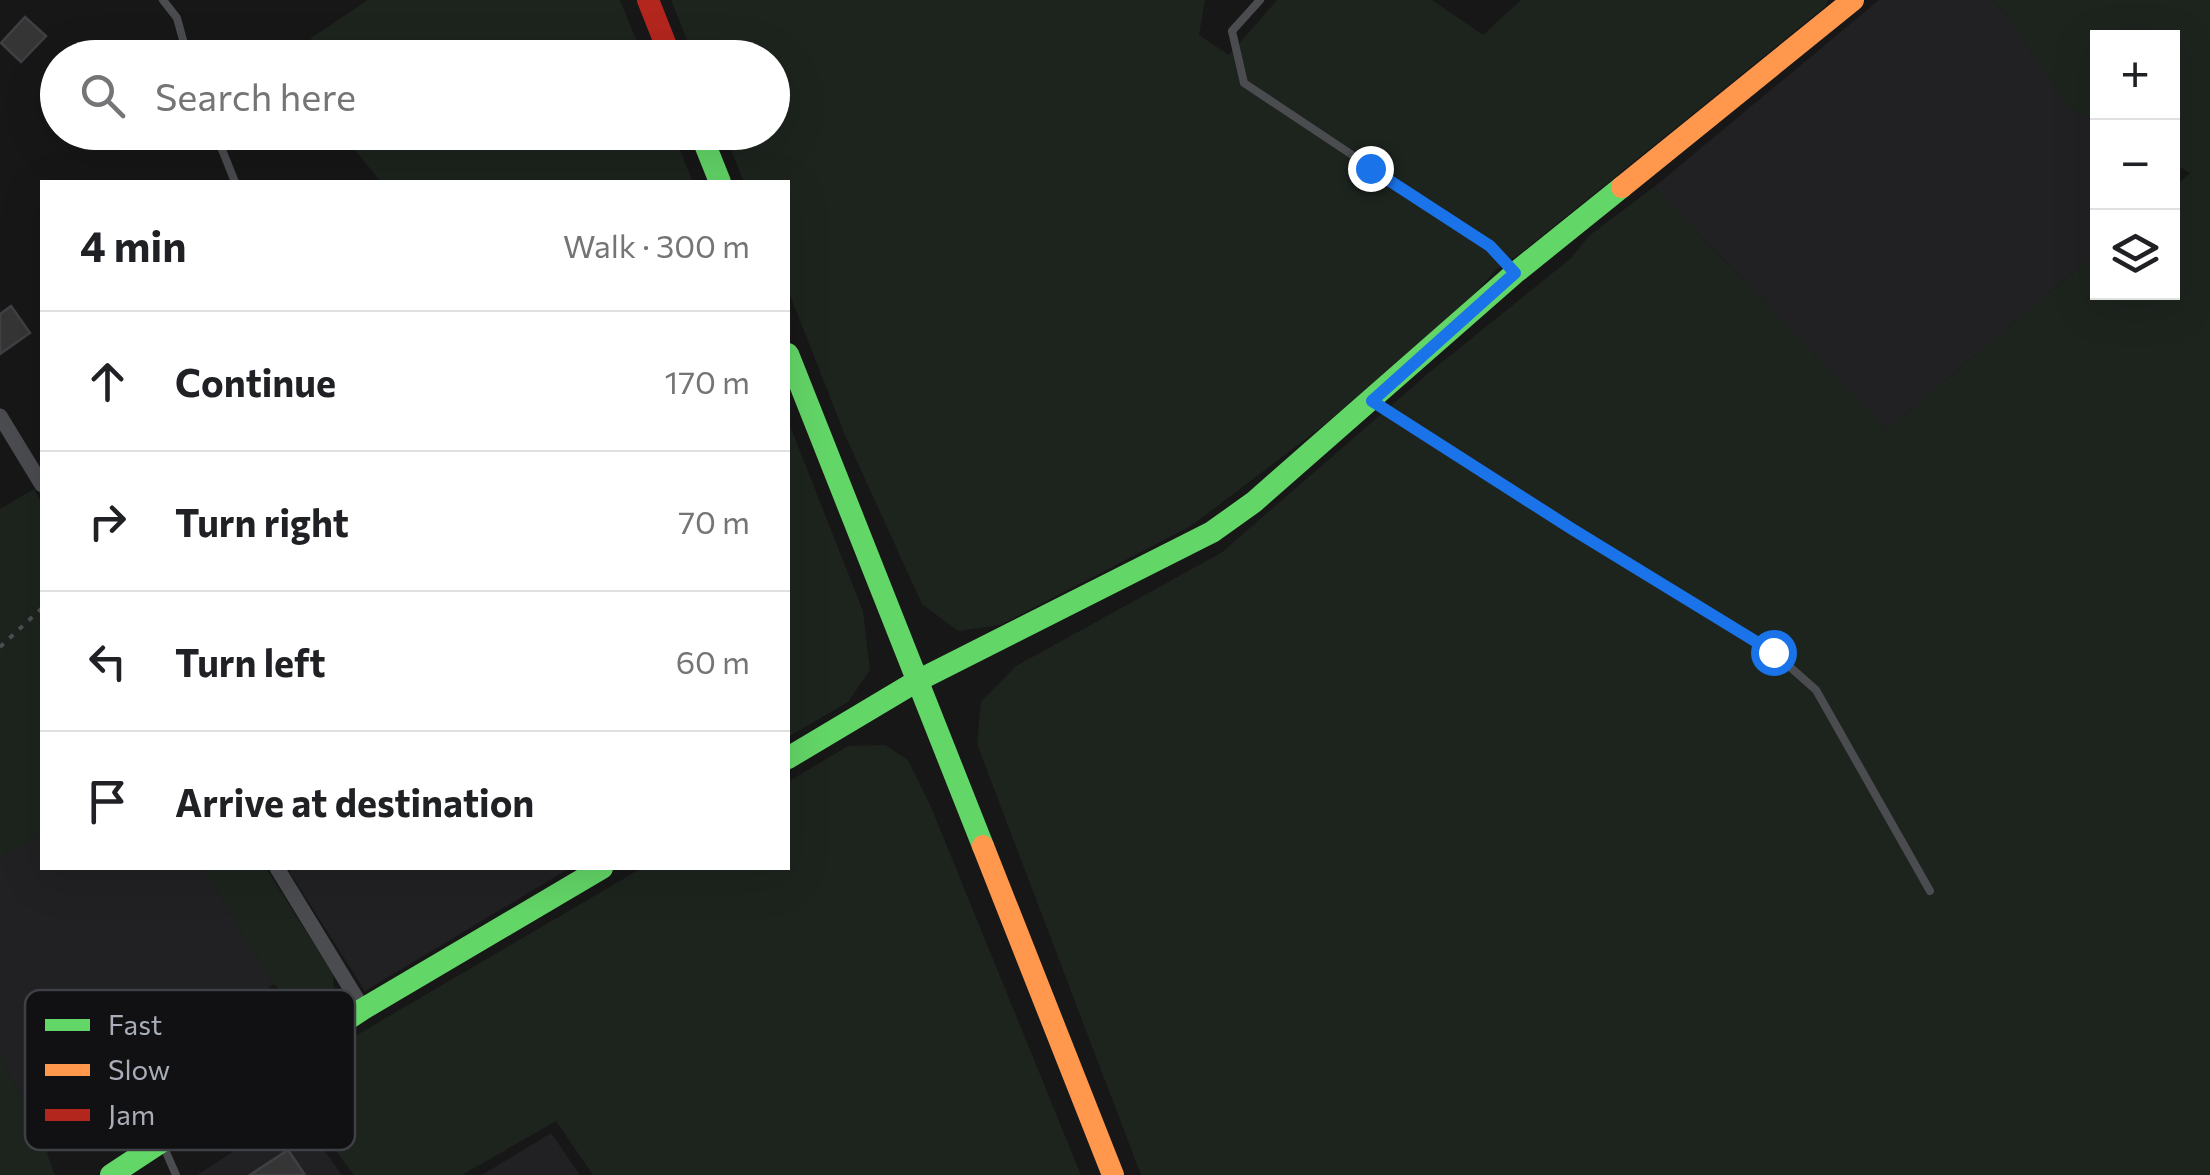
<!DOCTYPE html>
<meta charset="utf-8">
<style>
:root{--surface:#fff;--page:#f2f2f2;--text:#202124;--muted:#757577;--line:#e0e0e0}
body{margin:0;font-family:Commissioner,sans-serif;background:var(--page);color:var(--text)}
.controls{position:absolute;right:30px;top:30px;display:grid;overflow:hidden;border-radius:0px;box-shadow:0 10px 40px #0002}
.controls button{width:90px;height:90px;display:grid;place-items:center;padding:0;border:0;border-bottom:2px solid var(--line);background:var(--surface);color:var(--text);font:50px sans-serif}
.stop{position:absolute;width:30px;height:30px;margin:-22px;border:8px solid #1a73e8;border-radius:50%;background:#fff}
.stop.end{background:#1a73e8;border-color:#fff;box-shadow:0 2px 10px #0008}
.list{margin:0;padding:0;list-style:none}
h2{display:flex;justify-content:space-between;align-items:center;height:130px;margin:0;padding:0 40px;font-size:42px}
h2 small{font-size:32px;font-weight:400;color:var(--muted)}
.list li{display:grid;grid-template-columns:65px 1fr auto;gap:30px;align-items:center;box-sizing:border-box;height:140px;padding:0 40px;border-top:2px solid var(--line)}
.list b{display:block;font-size:38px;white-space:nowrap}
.list em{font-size:32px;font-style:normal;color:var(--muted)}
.icon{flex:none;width:55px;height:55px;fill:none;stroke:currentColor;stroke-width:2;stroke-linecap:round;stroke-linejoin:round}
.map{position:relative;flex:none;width:2210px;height:1175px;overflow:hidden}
.search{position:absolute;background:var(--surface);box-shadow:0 10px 40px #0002;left:40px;top:40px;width:750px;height:110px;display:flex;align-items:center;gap:25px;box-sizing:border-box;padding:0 35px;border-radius:55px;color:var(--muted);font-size:38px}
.panel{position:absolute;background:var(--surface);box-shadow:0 10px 40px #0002;left:40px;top:180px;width:750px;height:690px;border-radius:0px}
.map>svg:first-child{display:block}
</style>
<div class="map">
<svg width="2210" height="1175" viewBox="0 0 2210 1175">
<rect width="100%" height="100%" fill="#171717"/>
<g fill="#212123">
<path d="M1879 0H1992L2006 14 2069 108 2097 123V252L1887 430 1654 187Z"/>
<path d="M42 833V868H202L274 984 43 1142 0 1055V859Z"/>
<path d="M287 868H570L365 991Z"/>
<path d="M296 1111 342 1175H197Z"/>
<path d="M551 1133 580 1175H482Z"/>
</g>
<g fill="#1d241e">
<path d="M368 0H620L643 57H313L311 38Z"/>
<path d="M671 0H1205L1199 35 1229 55 1277 0H1432L1483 35 1521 0H1828L1826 6 1522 252 1497 269 1470 299 1324 425 1191 526 1000 625 958 631 922 604 845 435 788 290V182H744L724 133 772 132V58L694 57Z"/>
<path d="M1992 0H2210V1175H1141L977 744 981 702 1016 666 1221 553 1431 371 1570 259 1590 235 1654 187 1887 430 2097 252 2098 292H2172L2173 189 2190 173 2173 163 2172 38H2098L2097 123 2069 108 2006 14Z"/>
<path d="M341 133H673L693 182H381Z"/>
<path d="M788 421 863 611 870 670 848 702 788 737Z"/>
<path d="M34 489 42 504V833L0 859V509Z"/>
<path d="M885 745 908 760 931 807 1081 1175H593L556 1121 462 1175H354L282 1079 642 868H788V782L848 746Z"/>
<path d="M202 868H266L333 974 335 1008 300 1033 283 993 274 984Z"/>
<path d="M0 1055 43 1142 55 1175H0Z"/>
</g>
<g fill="#353536" stroke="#3f4043" stroke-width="2.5">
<path d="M25 17 46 36 21 62 1 43Z"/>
<path d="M11 306 30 333 0 354V314Z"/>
<path d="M288 1150 305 1175H250Z"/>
</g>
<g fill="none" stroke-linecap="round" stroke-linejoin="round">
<path stroke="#4d4e52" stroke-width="4" stroke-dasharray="5 8" stroke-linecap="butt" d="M0 647 42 608"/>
<g stroke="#4b4c50" stroke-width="8">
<path d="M163 0 177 18 188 58"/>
<path d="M1260 0 1232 31 1244 83 1489 246 1512 270"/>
<path d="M215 132 235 182"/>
<path d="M1372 401 1571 529 1773 652 1816 690 1930 891"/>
<path d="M163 1145 176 1175"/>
</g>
<g stroke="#4b4c50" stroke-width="15">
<path d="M0 416 42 485"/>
<path d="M277 868 363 1009"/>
</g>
<g stroke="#63d668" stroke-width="22">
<path d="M700 132 720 182"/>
<path d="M788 354 983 846"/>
<path d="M788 758 917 681 1212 532 1254 502 1515 273 1622 187"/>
<path d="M111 1175 363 1009 602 868"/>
</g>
<g stroke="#ff974d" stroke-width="22">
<path d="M1622 187 1853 0"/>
<path d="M983 846 1113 1175"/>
</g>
<path stroke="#b3261e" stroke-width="22" d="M648 0 671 58"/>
</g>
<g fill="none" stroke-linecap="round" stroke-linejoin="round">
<path stroke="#1a73e8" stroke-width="12" d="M1370 168 1490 246 1515 273 1372 401 1572 529 1773 652"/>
</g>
<rect x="25" y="990" width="330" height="160" rx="15" fill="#111113" stroke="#3e4045" stroke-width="2.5"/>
<rect x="45" y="1019" width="45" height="12" fill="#63d668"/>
<rect x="45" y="1064" width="45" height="12" fill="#ff974d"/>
<rect x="45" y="1109" width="45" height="12" fill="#b3261e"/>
<g font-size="28" fill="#a8adb8">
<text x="108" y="1035">Fast</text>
<text x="108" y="1080">Slow</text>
<text x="108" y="1125">Jam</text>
</g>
</svg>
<div class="controls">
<button>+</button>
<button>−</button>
<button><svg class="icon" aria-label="layers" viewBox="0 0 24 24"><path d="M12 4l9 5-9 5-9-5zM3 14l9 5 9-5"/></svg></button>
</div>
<div class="stop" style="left:1773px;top:652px"></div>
<div class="stop end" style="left:1370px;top:168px"></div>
<div class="search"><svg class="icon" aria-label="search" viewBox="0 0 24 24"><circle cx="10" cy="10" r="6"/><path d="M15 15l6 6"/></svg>Search here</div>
<section class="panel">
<h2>4 min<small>Walk · 300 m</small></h2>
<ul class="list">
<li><svg class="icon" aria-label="ahead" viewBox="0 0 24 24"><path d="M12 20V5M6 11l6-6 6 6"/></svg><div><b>Continue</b></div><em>170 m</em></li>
<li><svg class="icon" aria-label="right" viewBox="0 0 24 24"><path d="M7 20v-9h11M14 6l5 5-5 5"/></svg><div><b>Turn right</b></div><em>70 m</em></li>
<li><svg class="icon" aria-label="left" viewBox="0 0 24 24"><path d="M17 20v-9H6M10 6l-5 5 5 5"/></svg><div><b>Turn left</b></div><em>60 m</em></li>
<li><svg class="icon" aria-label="arrive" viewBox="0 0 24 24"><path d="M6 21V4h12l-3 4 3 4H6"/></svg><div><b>Arrive at destination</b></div></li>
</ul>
</section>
</div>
